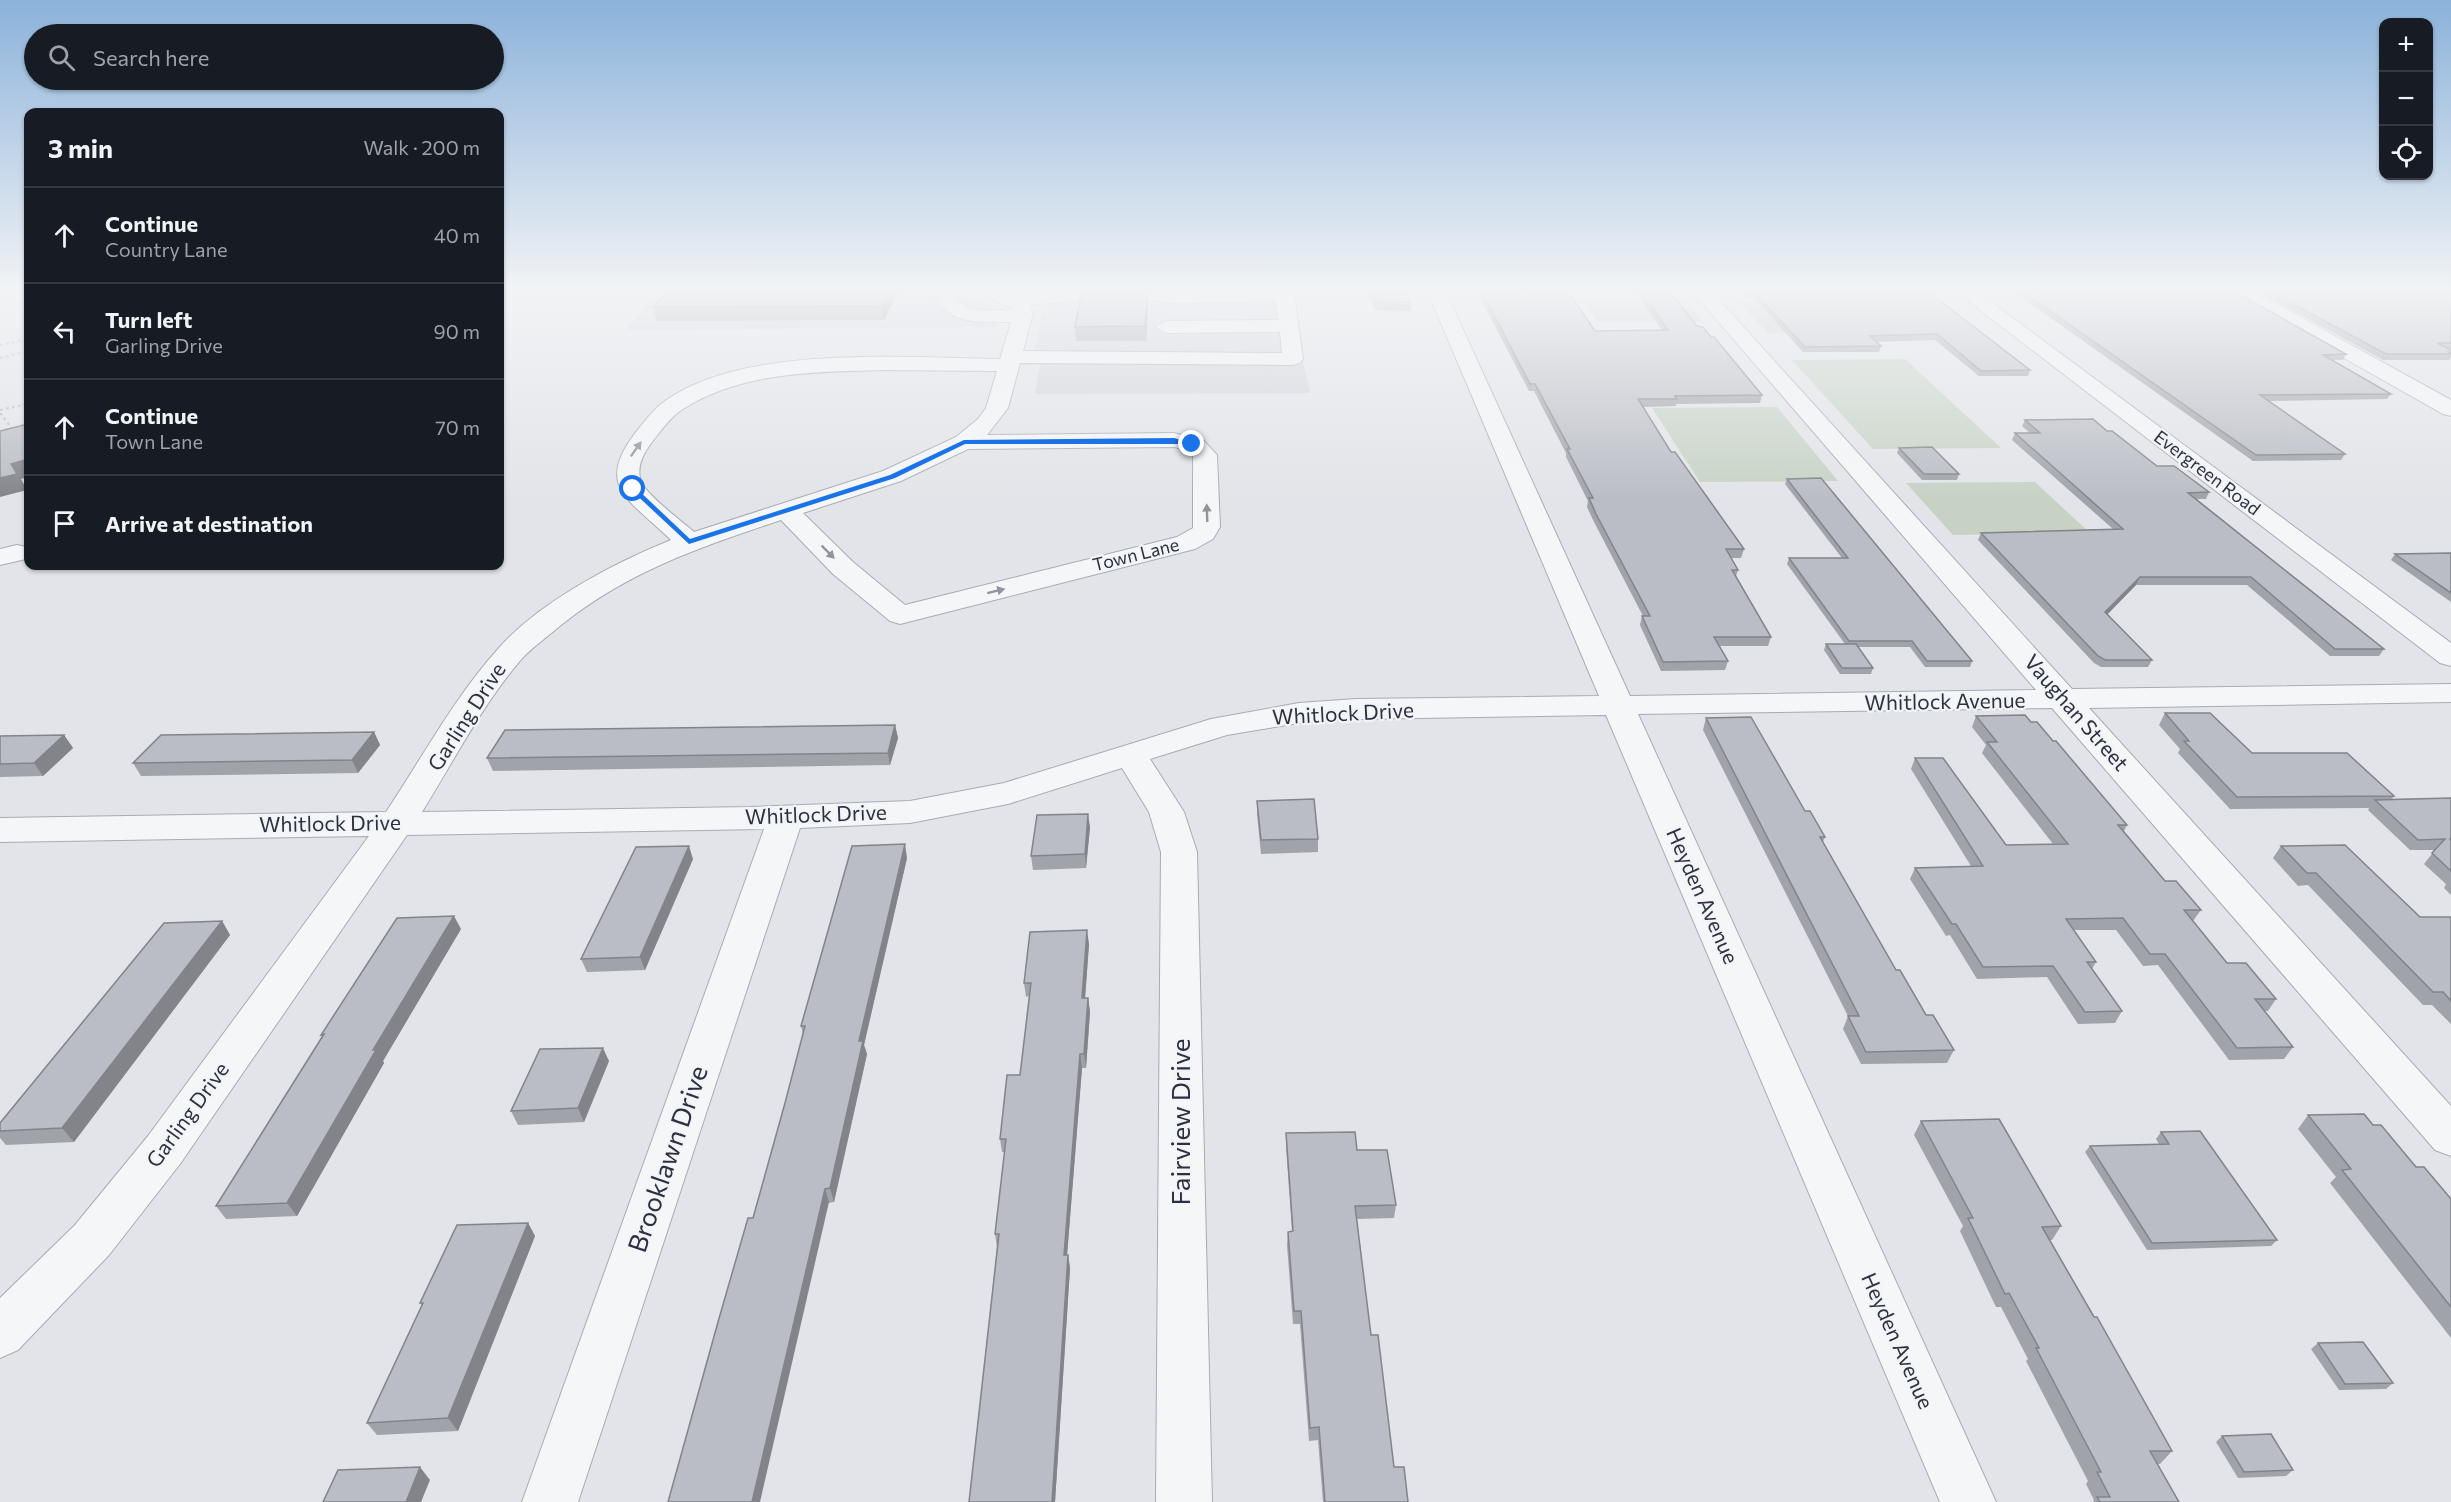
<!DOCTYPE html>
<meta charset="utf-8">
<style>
:root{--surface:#171b24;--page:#20242c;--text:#f1f3f6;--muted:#9ea1a6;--line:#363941}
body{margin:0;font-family:Commissioner,sans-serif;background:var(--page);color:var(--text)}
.controls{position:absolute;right:18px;top:18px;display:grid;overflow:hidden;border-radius:12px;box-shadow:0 2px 4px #0004}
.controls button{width:54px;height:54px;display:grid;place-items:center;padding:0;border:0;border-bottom:2px solid var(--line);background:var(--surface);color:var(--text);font:30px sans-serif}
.stop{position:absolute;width:18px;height:18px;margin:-14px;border:4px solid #1a73e8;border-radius:50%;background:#fff}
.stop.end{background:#1a73e8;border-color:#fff;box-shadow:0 2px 6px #0008}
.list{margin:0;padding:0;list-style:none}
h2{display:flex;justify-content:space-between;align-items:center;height:78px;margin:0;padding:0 24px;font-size:26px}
h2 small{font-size:20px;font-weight:400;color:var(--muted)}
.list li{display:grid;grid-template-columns:39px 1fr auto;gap:18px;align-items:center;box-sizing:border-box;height:96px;padding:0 24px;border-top:2px solid var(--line)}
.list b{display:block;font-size:22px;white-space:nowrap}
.list p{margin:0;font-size:20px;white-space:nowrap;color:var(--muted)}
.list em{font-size:20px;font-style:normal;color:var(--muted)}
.icon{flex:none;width:33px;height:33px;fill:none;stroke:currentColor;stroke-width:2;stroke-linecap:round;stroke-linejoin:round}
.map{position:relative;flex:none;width:2451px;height:1502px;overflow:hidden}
.search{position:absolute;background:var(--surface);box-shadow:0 2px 4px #0004;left:24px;top:24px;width:480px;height:66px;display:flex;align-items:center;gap:15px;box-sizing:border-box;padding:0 21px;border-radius:33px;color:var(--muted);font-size:22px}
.panel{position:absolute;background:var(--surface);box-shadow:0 2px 4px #0004;left:24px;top:108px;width:480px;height:462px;border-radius:12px}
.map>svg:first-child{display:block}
</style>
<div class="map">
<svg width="2451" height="1502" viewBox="0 0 2451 1502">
<rect width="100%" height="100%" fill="#e2e4e9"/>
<g fill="#d1d3db">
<path d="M661 290H961L965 294 989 302 1001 311 997 327 626 330Z"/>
<path d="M1029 290H1287L1310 393 1035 394 1040 363 1035 349 1043 306Z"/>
</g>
<g fill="#c7d2c5">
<path d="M1827 300 1861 332 1768 333 1738 301Z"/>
<path d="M1687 301 1703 322H1597L1584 302Z"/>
<path d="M1905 359 2001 448 1873 449 1792 360Z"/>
<path d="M1777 407 1838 481 1700 482 1652 408Z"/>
<path d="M2035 482 2090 533 1953 535 1906 483Z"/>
</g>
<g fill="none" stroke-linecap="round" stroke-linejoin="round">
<g stroke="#a8abb3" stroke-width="2">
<g id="minor">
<path d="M8 290 28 291V300L23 302 9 296Z"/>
<path d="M934 290H952C961 316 990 310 1012 310L1010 307 980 294 978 290H1003L1018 296 1054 290H1287L1294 295 1303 359 1300 363 1293 365 1020 363 1008 408 987 435 1174 433 1204 441 1217 455 1220 527 1213 539 1195 549 900 624 890 621 833 574 781 520C696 548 618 575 549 635 539 643 527 652 519 662 481 707 453 762 422 812L750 807 910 801 1004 783 1211 719 1299 703 1356 699 1599 696 1427 290H1445L1630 696 2036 690 1691 290H1710L2072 689 2451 684V702L2089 708 2451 1106V1156L2435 1150 2052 708 1638 714 1996 1502H1940L1606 715 1356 719 1299 723 1227 735 1150 759 1184 812 1197 852 1212 1502H1156L1161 852 1149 812 1122 768 1008 804 910 823 800 828 578 1502H522L764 829 407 835 180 1164 109 1255 18 1350 0 1358V1298L75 1225 148 1136 369 836 0 842V818L386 812C422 758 454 698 498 649 539 602 614 563 671 540 628 498 592 486 640 427 647 418 655 408 665 401 744 344 906 358 1000 359L1011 322C980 322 944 326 934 290ZM1117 296 1176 303 1276 301 1278 320 1166 321 1156 327 1166 333 1280 332 1282 353 1023 351 1033 313 1029 305ZM884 370 997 371 986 408 978 419 956 437 883 471 694 532C679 519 653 500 643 485 634 470 643 454 652 442 661 431 670 417 683 409 742 371 817 372 884 370ZM1174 447 1183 449 1193 455V528L1177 537 905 605 853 562 803 513 901 481 968 449Z"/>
<path d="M1954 290H1975L2451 643V666L2440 663Z"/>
<path d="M2229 290H2251L2451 400V416L2443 414 2231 294Z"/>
<path d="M17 545 26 547V559L0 565V549Z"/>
</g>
</g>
<g stroke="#b9bbc1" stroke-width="2" stroke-dasharray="3 3" stroke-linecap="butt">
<path d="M0 345 28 339"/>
<path d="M0 358 28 351"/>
<path d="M0 410 28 404"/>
<path d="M0 413 14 431"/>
</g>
<use href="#minor" fill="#f5f6f8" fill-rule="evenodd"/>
</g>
<g fill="#a0a3a9">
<path d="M669 290H899L884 320 657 321 653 307Z"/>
<path d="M1148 290V302L1146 341H1076L1075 327Z"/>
<path d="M1367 290H1407L1411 302V311L1375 310Z"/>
<path d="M1476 290H1567L1595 331 1662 330 1634 290H1668L1697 326 1711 337 1762 395 1760 403 1676 404V406L1643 407 1671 452 1744 549 1741 558H1731L1738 570 1736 576 1771 637 1768 646H1719L1728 661 1725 670 1661 671 1640 625 1642 616H1643L1594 522 1587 507 1588 501 1566 457V453L1534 391H1529Z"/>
<path d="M1740 290H1926L2030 370 2028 376H1979L1935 340 1876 342 1881 346 1879 352H1803L1754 298H1748Z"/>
<path d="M2011 290H2232L2346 354 2343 360H2333L2391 394 2387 399 2268 401 2345 454 2341 460 2253 461Z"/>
<path d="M2255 290H2451V349H2448L2451 350V357L2449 360H2383Z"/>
<path d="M2025 420 2107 431 2157 466 2209 492 2206 499H2197L2384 649 2379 656H2330L2247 585H2136L2107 614 2152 660 2148 667H2101L2094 663 1978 540 1981 533 2113 529 2012 440 2015 433H2030L2022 426Z"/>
<path d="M1899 448 1959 474 1957 480H1922L1897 453Z"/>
<path d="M1787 479 1972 661 1970 667H1925L1910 647H1858L1873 668 1871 674H1840L1824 650 1826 644H1845L1787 564 1789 558H1842L1785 484Z"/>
<path d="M2451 553V602L2391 560 2395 554Z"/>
<path d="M2165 713 2252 753 2394 796 2392 799 2451 798V895L2444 888 2446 884 2424 864 2435 850H2410L2368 810 2369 808 2230 809 2178 753 2180 749 2159 725Z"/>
<path d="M1976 716 2031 722 2053 741 2127 825 2124 831 2165 881 2201 910 2193 921 2227 963 2276 999 2268 1011H2264L2293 1047 2284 1059 2229 1060 2158 965 2143 966 2116 930H2074L2096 962 2092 969 2122 1011 2115 1023 2078 1024 2047 977 1977 979 1950 935 1946 936 1910 879 1915 868 1971 866 1911 769 1915 758 2006 845 2053 844 1982 753 1986 745 1972 727Z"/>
<path d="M1706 718 1805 811 1825 837 1823 842 1896 970 1926 1015 1954 1050 1947 1063 1861 1064 1843 1029 1848 1016 1703 730Z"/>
<path d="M895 725 898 738 890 765 493 771 487 758Z"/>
<path d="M374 732 380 745 358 773 141 776 133 763Z"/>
<path d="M64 735 73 748 43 776 0 777V736Z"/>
<path d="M1257 801 1318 839V852L1261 854 1257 814Z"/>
<path d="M1090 827 1086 868 1033 870 1031 856Z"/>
<path d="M2281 846 2420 917H2451V1024L2432 1005H2423L2308 885 2298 886 2273 858Z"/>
<path d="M907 858 864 1045 867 1054 834 1202 753 1218 785 1103 803 1034 801 1026Z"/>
<path d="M693 859 645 970 587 972 581 959Z"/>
<path d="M222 921 230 935 74 1142 6 1145 0 1138V1123Z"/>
<path d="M461 929 383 1061 384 1063 297 1216 226 1219 216 1206 322 1037 321 1035Z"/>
<path d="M1089 944 1085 998H1088L1090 1012 1086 1068H1082L1067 1255H1068L1070 1268 1055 1502H969L997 1248 995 1234 1005 1152H1002L1000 1139 1020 1075 1029 996 1026 997 1024 983Z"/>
<path d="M609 1061 584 1122 518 1125 511 1111Z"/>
<path d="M2308 1115 2373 1125 2451 1199V1338L2330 1183 2336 1177 2298 1129Z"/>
<path d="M1921 1121 2061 1226 2052 1240H2050L2172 1451 2160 1464H2157L2179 1502H2093L2094 1500 2086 1484 2088 1481 2026 1361 2028 1359 2001 1307H1996L1960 1231 1963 1226 1914 1135Z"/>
<path d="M2161 1132 2277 1240 2271 1246 2147 1250 2085 1152 2090 1146 2159 1144 2156 1139Z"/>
<path d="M1286 1133 1357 1150 1396 1205 1394 1218 1357 1219 1371 1335 1394 1467 1408 1502H1323L1318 1440 1309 1441 1300 1324H1293L1287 1245 1288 1232 1292 1231 1286 1146Z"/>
<path d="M528 1223 535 1236 458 1431 377 1435 367 1423 422 1306 420 1303Z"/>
<path d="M2318 1343 2393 1383 2386 1389 2339 1390 2311 1349Z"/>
<path d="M2222 1436 2293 1470 2286 1476 2238 1478 2216 1442Z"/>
</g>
<g fill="#82848a">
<path d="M890 290H899L884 320 882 306Z"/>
<path d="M1148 290V302L1146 341 1145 326Z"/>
<path d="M28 459V477L21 479 27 490 0 497V478L11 464Z"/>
<path d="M2140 577 2136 585 2102 620 2105 612Z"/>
<path d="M895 725 898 738 890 765 888 753Z"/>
<path d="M374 732 380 745 358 773 352 760Z"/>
<path d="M64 735 73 748 43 776 34 763Z"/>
<path d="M1088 814 1090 827 1086 868 1085 854Z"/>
<path d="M905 844 907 858 864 1045 867 1054 834 1202 830 1188 859 1041Z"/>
<path d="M689 846 693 859 645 970 640 957Z"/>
<path d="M454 916 461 929 383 1061 384 1063 297 1216 287 1203 373 1050Z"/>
<path d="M222 921 230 935 74 1142 62 1128Z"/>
<path d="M1087 930 1089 944 1084 1012 1082 998Z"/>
<path d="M1088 998 1090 1012 1086 1068 1084 1054Z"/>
<path d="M603 1048 609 1061 584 1122 578 1108Z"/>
<path d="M1080 1054 1082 1068 1066 1268 1064 1255Z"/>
<path d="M825 1189 829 1202 760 1502H752Z"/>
<path d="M528 1223 535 1236 458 1431 448 1418Z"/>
<path d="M1068 1255 1070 1268 1055 1502H1052Z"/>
<path d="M420 1467 430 1480 421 1502H406Z"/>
</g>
<g fill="#babdc5" stroke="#82848a" stroke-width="1.5">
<path d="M669 290H890L882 306 653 307Z"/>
<path d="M1082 290H1148L1145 326 1075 327Z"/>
<path d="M1371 290H1407L1411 302 1376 301Z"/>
<path d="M1481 290H1567L1595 331 1668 330 1640 290H1668L1697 326 1703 327 1711 337H1714L1762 395 1675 396 1677 399H1638L1671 452H1675L1744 549H1726L1738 570H1732L1771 637H1714L1728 661 1663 662 1642 616H1650L1596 514 1589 498H1593L1567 449H1570L1535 384H1530Z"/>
<path d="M1746 290H1926L2030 370 1981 371 1937 334 1870 336 1881 346 1805 347 1755 293H1750Z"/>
<path d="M2020 290H2232L2346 354 2323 355 2391 394 2260 395 2345 454 2256 455Z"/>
<path d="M2267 290H2451V343H2437L2451 350V352H2448L2451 354H2386Z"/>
<path d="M2093 419 2107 431H2112L2157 466H2174L2209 492 2188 493 2384 649H2335L2251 577H2140L2105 612 2152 660H2105L2098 656 1981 533 2123 529 2015 433H2040L2025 420Z"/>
<path d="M28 424V459L11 464 17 474 0 478V431Z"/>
<path d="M1932 447 1959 474H1924L1899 448Z"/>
<path d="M1821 478 1972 661H1927L1912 641H1849L1789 558H1848L1787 479Z"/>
<path d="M2451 553V593L2395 554Z"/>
<path d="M1826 644H1856L1873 668H1842Z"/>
<path d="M2165 713H2210L2252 753H2347L2394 796 2237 797 2184 741H2189Z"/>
<path d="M2025 715 2031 722H2037L2053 741H2056L2127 825H2118L2165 881H2176L2201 910H2184L2227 963H2246L2276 999H2255L2293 1047 2237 1048 2165 954H2150L2123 918 2066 919 2096 962H2087L2122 1011 2085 1012 2053 966 1983 967 1956 924H1952L1915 868 1983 866 1915 758H1943L2006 845 2068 844 1987 742H1997L1976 716Z"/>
<path d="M1751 717 1805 811H1810L1825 837H1820L1896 970H1900L1926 1015H1933L1954 1050 1866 1052 1848 1016H1859L1706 718Z"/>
<path d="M895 725 888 753 487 758 505 730Z"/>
<path d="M374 732 352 760 133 763 161 735Z"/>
<path d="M64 735 34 763 0 764V736Z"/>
<path d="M2451 798V839H2450L2451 841V871L2432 853 2445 839 2418 840 2375 800Z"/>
<path d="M1314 799 1318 839 1261 840 1257 801Z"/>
<path d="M1088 814 1085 854 1031 856 1037 815Z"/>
<path d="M905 844 859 1041H863L830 1188 825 1189 752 1502H668L718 1322 748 1218H753L785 1103 805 1026H801L852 846Z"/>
<path d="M2345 845 2420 917H2451V1001L2443 992H2433L2316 873H2307L2281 846Z"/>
<path d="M689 846 640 957 581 959 636 847Z"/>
<path d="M454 916 373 1050H376L287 1203 216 1206 324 1034 321 1035 397 918Z"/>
<path d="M222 921 62 1128 0 1131V1123L164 923Z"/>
<path d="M1087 930 1082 998H1088L1084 1054H1080L1064 1255H1068L1052 1502H969L999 1234H995L1006 1139H1000L1007 1075H1020L1031 983H1024L1030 932Z"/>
<path d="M603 1048 578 1108 511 1111 540 1049Z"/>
<path d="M2364 1114 2373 1125H2381L2416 1167H2424L2451 1199V1307L2342 1170 2351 1169 2308 1115Z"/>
<path d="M1999 1119 2061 1226 2042 1227 2094 1317H2097L2172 1451H2150L2179 1502H2100L2097 1497H2110L2097 1472H2101L2036 1348H2039L2009 1293 2005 1294 1968 1218H1973L1921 1121Z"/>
<path d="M2200 1131 2277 1240 2152 1243 2090 1146 2169 1144 2161 1132Z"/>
<path d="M1355 1132 1357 1150H1387L1396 1205 1355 1206 1371 1335H1378L1394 1467H1404L1408 1502H1325L1319 1427 1310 1428 1301 1311H1294L1288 1232 1293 1231 1286 1133Z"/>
<path d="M528 1223 448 1418 367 1423 423 1303H420L457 1225Z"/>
<path d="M2363 1342 2393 1383 2345 1384 2318 1343Z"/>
<path d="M2271 1434 2293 1470 2244 1472 2222 1436Z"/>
<path d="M420 1467 406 1502H323L338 1470Z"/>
</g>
<defs><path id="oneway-solid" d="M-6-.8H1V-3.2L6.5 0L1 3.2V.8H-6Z" transform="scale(1.5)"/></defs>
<g fill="#90949c">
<use href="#oneway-solid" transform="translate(636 449) rotate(-55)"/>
<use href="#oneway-solid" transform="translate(1207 513) rotate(-92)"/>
<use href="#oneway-solid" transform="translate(828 552) rotate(45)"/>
<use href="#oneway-solid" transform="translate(996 591) rotate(-14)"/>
</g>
<linearGradient id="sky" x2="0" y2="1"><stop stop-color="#8bb2da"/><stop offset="0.58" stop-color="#f2f3f5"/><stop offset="1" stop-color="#f2f3f5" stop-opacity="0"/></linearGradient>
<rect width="2451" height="500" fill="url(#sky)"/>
<path fill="#1a73e8" d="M1174 438 1196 444H965L895 478 689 544 630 489 636 488 690 539 890 475 964 440Z"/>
<g text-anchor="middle" stroke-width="4.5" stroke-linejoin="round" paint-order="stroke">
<g font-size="18" fill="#2c3140" stroke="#f2f4f7">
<text transform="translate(2207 473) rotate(37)" y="6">Evergreen Road</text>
<text transform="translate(1136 555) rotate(-14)" y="6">Town Lane</text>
</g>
<g font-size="21" fill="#2c3140" stroke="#f2f4f7">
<text transform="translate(1945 702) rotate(-1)" y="7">Whitlock Avenue</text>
<text transform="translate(2076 713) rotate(49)" y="7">Vaughan Street</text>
<text transform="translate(1343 714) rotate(-3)" y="7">Whitlock Drive</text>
<text transform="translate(467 717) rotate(-57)" y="7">Garling Drive</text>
<text transform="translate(816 815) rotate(-2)" y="7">Whitlock Drive</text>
<text transform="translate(330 824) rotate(-1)" y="7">Whitlock Drive</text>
<text transform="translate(1702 896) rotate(66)" y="7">Heyden Avenue</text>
<text transform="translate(188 1115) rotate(-54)" y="7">Garling Drive</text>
<text transform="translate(1897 1341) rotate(66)" y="7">Heyden Avenue</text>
</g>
<g font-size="26" fill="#2c3140" stroke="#f2f4f7">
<text transform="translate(1181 1122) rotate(-90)" y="9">Fairview Drive</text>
<text transform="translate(668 1159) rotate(-71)" y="9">Brooklawn Drive</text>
</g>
</g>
</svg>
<div class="controls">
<button>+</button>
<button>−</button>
<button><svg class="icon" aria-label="locate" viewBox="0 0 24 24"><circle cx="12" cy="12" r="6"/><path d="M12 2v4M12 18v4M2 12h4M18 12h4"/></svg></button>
</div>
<div class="stop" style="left:633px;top:489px"></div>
<div class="stop end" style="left:1192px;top:444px"></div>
<div class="search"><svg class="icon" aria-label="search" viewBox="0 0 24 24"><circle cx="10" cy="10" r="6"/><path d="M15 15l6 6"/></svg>Search here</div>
<section class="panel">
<h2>3 min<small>Walk · 200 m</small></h2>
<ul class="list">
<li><svg class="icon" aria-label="ahead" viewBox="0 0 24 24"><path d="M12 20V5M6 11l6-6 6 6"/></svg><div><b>Continue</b><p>Country Lane</p></div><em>40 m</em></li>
<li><svg class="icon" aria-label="left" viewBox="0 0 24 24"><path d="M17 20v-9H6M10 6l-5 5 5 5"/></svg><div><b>Turn left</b><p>Garling Drive</p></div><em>90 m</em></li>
<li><svg class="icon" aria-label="ahead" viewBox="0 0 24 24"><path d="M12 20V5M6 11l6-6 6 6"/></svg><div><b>Continue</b><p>Town Lane</p></div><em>70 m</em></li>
<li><svg class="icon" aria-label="arrive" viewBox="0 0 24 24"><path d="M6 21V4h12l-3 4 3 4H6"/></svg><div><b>Arrive at destination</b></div></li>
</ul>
</section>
</div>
